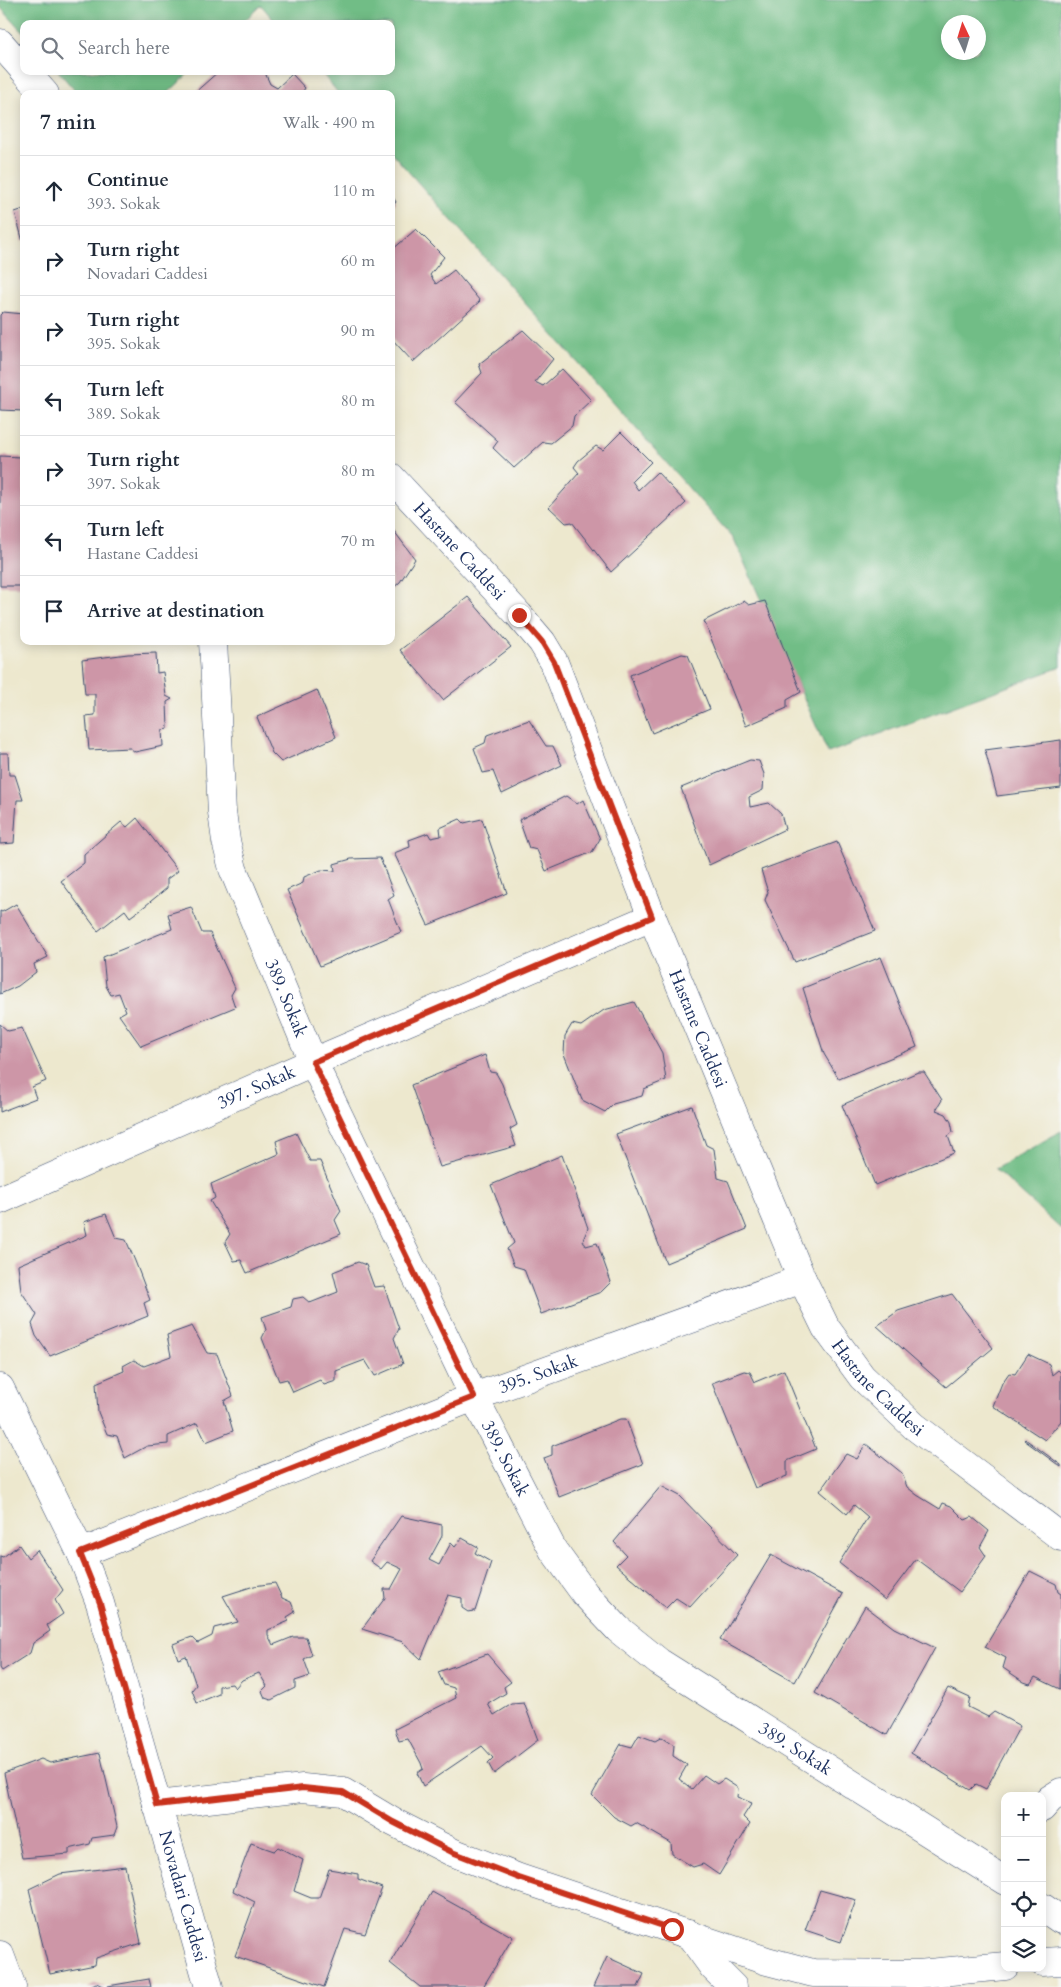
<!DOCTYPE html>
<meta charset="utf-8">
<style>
:root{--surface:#fff;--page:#f2f2f3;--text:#1f2937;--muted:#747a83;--line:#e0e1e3}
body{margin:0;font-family:Cardo,serif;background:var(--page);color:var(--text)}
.controls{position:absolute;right:15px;bottom:15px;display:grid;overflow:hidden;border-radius:10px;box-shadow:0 2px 12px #0003}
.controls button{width:45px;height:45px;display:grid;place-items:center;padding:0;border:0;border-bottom:1px solid var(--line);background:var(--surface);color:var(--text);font:25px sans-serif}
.compass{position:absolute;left:941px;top:15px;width:45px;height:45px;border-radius:50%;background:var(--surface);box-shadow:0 2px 12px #0003;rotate:356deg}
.stop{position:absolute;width:15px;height:15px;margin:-11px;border:4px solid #c8321e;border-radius:50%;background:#fff}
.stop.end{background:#c8321e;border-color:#fff;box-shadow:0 1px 5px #0008}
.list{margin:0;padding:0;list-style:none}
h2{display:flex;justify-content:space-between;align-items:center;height:65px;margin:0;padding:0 20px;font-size:21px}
h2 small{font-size:16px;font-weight:400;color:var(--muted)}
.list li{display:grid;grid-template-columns:32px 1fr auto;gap:15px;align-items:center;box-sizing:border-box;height:70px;padding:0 20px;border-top:1px solid var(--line)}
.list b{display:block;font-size:19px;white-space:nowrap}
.list p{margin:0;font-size:16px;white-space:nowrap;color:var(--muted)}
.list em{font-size:16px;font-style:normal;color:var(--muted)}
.icon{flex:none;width:28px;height:28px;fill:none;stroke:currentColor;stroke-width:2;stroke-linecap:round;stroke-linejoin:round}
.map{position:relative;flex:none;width:1061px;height:1987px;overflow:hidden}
.search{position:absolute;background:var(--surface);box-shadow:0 2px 12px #0003;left:20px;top:20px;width:375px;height:55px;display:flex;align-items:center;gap:12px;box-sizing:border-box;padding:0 18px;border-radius:10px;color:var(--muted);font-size:19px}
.panel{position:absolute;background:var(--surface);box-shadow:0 2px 12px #0003;left:20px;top:90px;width:375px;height:555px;border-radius:10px}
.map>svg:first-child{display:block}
</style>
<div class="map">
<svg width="1061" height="1987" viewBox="0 0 1061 1987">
<rect width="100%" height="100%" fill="#f6f6f2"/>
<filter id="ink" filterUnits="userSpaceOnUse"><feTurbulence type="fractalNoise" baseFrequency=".02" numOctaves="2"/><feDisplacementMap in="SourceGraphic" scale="10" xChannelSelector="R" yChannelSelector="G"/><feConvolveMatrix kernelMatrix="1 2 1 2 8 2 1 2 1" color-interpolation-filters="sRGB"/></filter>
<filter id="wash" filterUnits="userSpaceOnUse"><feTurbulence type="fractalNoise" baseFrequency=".0096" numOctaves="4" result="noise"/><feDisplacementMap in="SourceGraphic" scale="20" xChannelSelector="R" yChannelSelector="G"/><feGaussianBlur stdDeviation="1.12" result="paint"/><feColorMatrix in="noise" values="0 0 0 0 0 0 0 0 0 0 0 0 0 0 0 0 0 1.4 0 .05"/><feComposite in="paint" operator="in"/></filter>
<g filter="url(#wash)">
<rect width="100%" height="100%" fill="#ede8ce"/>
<g fill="#71bd86" stroke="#467672" fill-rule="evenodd">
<path d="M0 0H1061V667L828 753 734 539 391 152V94H339L320 71H391V24H277L261 5 241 24H24V33L0 7ZM948 22H978V52H948Z"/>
<path d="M58 71H191L167 94H78Z"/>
<path d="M1061 1131V1229L995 1169Z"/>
</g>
<g id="blocks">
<g fill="#cd96a7">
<path d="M219 71H270L266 75 270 84 277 88 292 74 305 88 301 94H193Z"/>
<path d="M391 194 396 202 391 208Z"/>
<path d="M24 209V242H23L15 212Z"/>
<path d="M416 229 444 257 430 275 436 284 454 270 480 301 413 362 391 338V251Z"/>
<path d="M3 312 24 314V411L0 410V315Z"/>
<path d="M523 330 553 359 535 382 543 386 562 369 591 400 574 416 572 426 551 443 543 442 514 468 493 448 498 441 455 402 482 373 479 364Z"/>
<path d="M621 432 651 462 632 481 638 490 657 472 686 503 611 572 572 522 566 523 549 507 579 473 574 467 578 461 596 446 603 450Z"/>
<path d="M0 456 21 457 24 462V586H0Z"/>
<path d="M391 527 415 559 400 582 391 590Z"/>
<path d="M468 597 511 647 443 700 400 650Z"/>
<path d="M744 601 749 605 765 601 801 692 787 700V708L746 726 704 621Z"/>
<path d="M156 653 157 673 163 672 166 696 172 699 167 702 168 729 162 730 163 746 135 752 130 748 89 750 86 716 95 715V694H85L82 660 128 654Z"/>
<path d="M682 654 688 655 710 709 652 733 630 675Z"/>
<path d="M317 690 336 737 281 762 272 753 257 717Z"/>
<path d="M529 720 546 746H553L562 765 502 794 493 771 483 773 474 748 485 743 487 735Z"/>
<path d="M1061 740V788L997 796 985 750Z"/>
<path d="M0 753H8L9 775H15L23 800H17L14 843 0 844Z"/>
<path d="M750 760 759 761 764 774 763 790 749 797 750 807 769 803 781 814 785 829 709 865 681 788Z"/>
<path d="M566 796 577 804 583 800 600 839 592 852 546 871 537 850 529 848 519 820Z"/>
<path d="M137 818 178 871 167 879V888L145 906 130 917 125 910 98 931 61 881 84 863V854L114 828 121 822 127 827Z"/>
<path d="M460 819 464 823 482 819 507 893 428 925 394 853 410 847 409 840 428 833 431 838 441 836 440 828Z"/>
<path d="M837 842 875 931 795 962 765 900 768 892 761 870Z"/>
<path d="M380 858 394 895 388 899 401 932 320 966 287 890 303 883 304 877 321 870 335 871 334 864 351 859Z"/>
<path d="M16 904 48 957 34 964 36 972 18 986 0 994V911L2 912Z"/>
<path d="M191 907 202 933H210L235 988 231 995 235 1007 141 1046 119 1015 126 1011 119 993 111 995 106 986 103 957 172 929 168 914Z"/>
<path d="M881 957 917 1047 839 1079 824 1054 803 988Z"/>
<path d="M634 1002 662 1053 666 1080 644 1089 642 1096 613 1104 605 1112 582 1100 564 1054 565 1036 572 1024 581 1026 604 1010Z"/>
<path d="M0 1024 8 1031 22 1028 46 1081 32 1087 36 1098 0 1112Z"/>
<path d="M485 1055 490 1072 496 1073 502 1084 517 1125 510 1129 516 1146 440 1167 411 1085Z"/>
<path d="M918 1072H924L942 1100 936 1110 946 1114 951 1122 953 1132 948 1136 954 1153 875 1185 842 1105Z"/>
<path d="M692 1106 706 1145 714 1149 718 1178 728 1181 747 1229 666 1263 616 1134Z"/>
<path d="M296 1133 310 1161H320L341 1211 335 1220 341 1234 247 1273 241 1260 234 1261 225 1242 230 1234 210 1201 215 1198 211 1184 279 1154 276 1141Z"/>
<path d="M562 1155 588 1228 583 1240 586 1246 597 1243 611 1282 601 1292 541 1314 524 1269 514 1266 507 1249 514 1243 491 1185Z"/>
<path d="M106 1214 116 1238 126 1240 135 1261 150 1300 144 1303 148 1316 50 1356 36 1336 32 1324 37 1315 21 1291 18 1265 87 1235 84 1222Z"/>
<path d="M358 1262 366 1265 374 1287 384 1286 399 1329 394 1338 403 1364 375 1376 365 1360 336 1371V1381L324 1385 320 1380 293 1392 287 1379 279 1381 262 1338 266 1330 262 1317 291 1307 293 1299 303 1297 310 1303 338 1292 333 1272Z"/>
<path d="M952 1294 993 1348 946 1387 877 1326 898 1311Z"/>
<path d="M192 1326 207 1353 217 1354 233 1396 224 1401 233 1431 206 1442 197 1423 168 1436V1444L147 1446 125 1458 117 1436 107 1434 98 1412 96 1383 124 1371 123 1366 134 1360 144 1366 171 1356 167 1335Z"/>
<path d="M1028 1354 1049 1364 1052 1375 1058 1370 1061 1373V1421L1045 1440 993 1406 1002 1383 1009 1373 1015 1374Z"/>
<path d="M784 1370 816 1449 787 1461V1476L755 1488 712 1383 744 1371 750 1372 755 1382Z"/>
<path d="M620 1419H626L643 1464 559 1497 544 1458 552 1455V1446Z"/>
<path d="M1025 1439 1061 1465V1467L1024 1440Z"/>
<path d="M866 1444 902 1473 907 1487 917 1495 940 1509 943 1503 951 1506 965 1520 972 1517 989 1531 980 1547 986 1556 960 1592 916 1559 885 1600 839 1563 868 1517 854 1505 847 1514 820 1491 846 1454 857 1459Z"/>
<path d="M661 1486 680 1496 737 1555 690 1607 676 1598 666 1608 616 1565 626 1555 614 1542Z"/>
<path d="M401 1516 442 1525V1536L429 1560 439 1565 451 1543 455 1547 462 1538 478 1547 475 1553 491 1562 475 1611 468 1612 462 1608V1598L448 1595 421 1659 403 1642 362 1629 385 1598 384 1589H391L402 1569 387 1562 381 1569 370 1561Z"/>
<path d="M19 1545 28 1558 37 1550 63 1590 55 1600 63 1614 47 1625 50 1631 33 1643 30 1653 2 1671 0 1668V1556L3 1557Z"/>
<path d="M771 1555 843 1594 795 1682 720 1640Z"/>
<path d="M1030 1571 1056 1584 1058 1592 1061 1594 1060 1689 1035 1677 1030 1684 1024 1682 1003 1668 1006 1658 985 1647Z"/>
<path d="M275 1583 282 1598 291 1602 295 1612 287 1617 289 1621 268 1630V1635L273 1645 293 1637H306L312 1655 304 1659 310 1676 295 1681V1688L271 1700 265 1698 262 1691 267 1686 259 1673 242 1680 235 1688 232 1684 219 1686V1694L197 1703 192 1690 196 1685 186 1656 178 1659 173 1644 192 1637 198 1643 212 1636 214 1628 238 1622 223 1596 254 1586Z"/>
<path d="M865 1606 894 1628 935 1648 887 1735 815 1693Z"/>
<path d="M487 1654 511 1682 504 1687 506 1693 488 1704 494 1715 512 1704 524 1703 538 1740 494 1774 488 1763 493 1758 482 1746 423 1786 417 1773 423 1769 421 1763 408 1739 399 1741 395 1729 456 1698 454 1688 444 1685 438 1672Z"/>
<path d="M948 1688 970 1698 968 1707 988 1717 994 1712 1020 1726 986 1789 976 1784 970 1790 911 1753Z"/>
<path d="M639 1735 655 1741 662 1737 674 1745 673 1756 687 1765 679 1779 692 1789 704 1775 717 1784 724 1779 738 1788 737 1797 752 1803 743 1817 750 1824 719 1875 703 1864 693 1867 672 1854 671 1843 636 1823 631 1826 614 1817 592 1795 621 1744 632 1747Z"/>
<path d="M100 1753 117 1827 114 1835 92 1838 90 1844 69 1849V1854L22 1858 4 1773 41 1759 50 1763Z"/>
<path d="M251 1843 274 1851 278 1847 303 1860 294 1891 311 1898H319L329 1869 358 1874V1879L382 1888 365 1934 345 1929 324 1987 235 1956 255 1902 233 1891Z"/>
<path d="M125 1866 141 1943 96 1958 95 1965 50 1974 29 1889 60 1874Z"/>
<path d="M820 1890 856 1900 841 1942 805 1930Z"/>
<path d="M432 1892 513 1937 483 1987H420L390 1963Z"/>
<path d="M607 1957 644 1974 638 1987H593Z"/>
<path d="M149 1979 151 1987H108V1986Z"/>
<path d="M96 1983 105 1987H88Z"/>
</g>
</g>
</g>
<g filter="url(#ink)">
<use href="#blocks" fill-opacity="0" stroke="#3a4b6f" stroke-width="1"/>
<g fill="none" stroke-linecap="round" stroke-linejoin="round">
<g stroke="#3a4b6f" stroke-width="29">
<g id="minor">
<path d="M0 43 24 70"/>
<path d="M25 71 45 94"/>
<path id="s1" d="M391 477 519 615 542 642 554 662 652 917 802 1279 826 1328 862 1377 914 1426 1061 1537"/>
<path id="s2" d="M213 641 222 812 226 841 233 869 313 1062 474 1397 553 1550 585 1594 618 1629 659 1662 1005 1881"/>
<path id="s3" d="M0 1200 313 1062 652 917"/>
<path id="s4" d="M0 1388 81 1553 100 1603 209 1987"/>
<path id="s5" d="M81 1553 474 1397 802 1279"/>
<path d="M157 1805 303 1788 343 1792 393 1822 452 1852 519 1878 767 1961 813 1973 918 1974 1005 1966"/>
<path d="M1042 1808 1050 1799 1061 1792"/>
<path d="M1042 1907 1061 1920"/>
<path d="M689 1934 713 1967 733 1987"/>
<path d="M0 1955 12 1987"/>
<path d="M1042 1962 1061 1961"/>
</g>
</g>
<use href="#minor" stroke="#fff" stroke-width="28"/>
</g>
</g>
<g fill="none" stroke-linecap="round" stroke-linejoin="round" filter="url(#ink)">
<path stroke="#c8321e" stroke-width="6" d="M519 615 542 642 554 662 652 917 313 1062 474 1397 80 1553 100 1603 157 1805 303 1788 343 1792 393 1822 452 1852 519 1878 672 1929"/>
</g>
<g text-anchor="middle" stroke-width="4.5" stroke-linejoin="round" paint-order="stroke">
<g font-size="18" fill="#1b2f5e" stroke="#f6f6f2">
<text dy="6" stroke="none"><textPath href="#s1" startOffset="101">Hastane Caddesi</textPath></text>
<text dy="6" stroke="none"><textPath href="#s2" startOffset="369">389. Sokak</textPath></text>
<text dy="6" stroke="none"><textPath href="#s1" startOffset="641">Hastane Caddesi</textPath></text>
<text dy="6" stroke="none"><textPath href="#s3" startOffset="280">397. Sokak</textPath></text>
<text dy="6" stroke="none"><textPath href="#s5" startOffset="491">395. Sokak</textPath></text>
<text dy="6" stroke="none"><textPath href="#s1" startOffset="1046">Hastane Caddesi</textPath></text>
<text dy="6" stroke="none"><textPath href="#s2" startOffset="879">389. Sokak</textPath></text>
<text dy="6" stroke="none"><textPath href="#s2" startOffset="1299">389. Sokak</textPath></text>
<text dy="6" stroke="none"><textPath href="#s4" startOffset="542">Novadari Caddesi</textPath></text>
</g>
</g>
</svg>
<div class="controls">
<button>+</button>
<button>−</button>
<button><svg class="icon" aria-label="locate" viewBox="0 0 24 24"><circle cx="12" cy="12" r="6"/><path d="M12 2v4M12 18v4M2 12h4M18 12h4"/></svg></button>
<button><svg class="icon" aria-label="layers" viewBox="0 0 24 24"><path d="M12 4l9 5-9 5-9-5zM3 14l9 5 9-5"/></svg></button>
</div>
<svg class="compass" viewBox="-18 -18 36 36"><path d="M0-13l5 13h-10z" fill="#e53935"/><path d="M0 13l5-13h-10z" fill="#747a83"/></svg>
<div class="stop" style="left:672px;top:1929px"></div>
<div class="stop end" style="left:519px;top:615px"></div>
<div class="search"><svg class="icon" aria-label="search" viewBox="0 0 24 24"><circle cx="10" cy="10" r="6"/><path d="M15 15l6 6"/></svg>Search here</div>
<section class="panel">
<h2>7 min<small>Walk · 490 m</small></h2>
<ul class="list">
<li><svg class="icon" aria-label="ahead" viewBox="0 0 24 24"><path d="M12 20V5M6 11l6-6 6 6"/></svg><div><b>Continue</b><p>393. Sokak</p></div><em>110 m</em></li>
<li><svg class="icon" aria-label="right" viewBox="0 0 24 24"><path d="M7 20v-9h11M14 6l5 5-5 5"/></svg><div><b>Turn right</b><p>Novadari Caddesi</p></div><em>60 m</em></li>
<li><svg class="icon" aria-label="right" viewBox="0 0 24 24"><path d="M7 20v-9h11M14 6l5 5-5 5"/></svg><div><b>Turn right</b><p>395. Sokak</p></div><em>90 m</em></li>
<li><svg class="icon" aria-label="left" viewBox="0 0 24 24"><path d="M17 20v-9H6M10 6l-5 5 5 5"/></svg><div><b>Turn left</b><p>389. Sokak</p></div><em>80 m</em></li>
<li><svg class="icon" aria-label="right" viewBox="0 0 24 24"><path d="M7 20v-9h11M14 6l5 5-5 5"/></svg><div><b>Turn right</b><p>397. Sokak</p></div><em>80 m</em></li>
<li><svg class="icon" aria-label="left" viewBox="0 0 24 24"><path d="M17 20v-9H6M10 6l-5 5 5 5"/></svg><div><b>Turn left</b><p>Hastane Caddesi</p></div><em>70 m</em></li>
<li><svg class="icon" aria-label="arrive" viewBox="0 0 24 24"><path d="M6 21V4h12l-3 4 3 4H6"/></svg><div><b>Arrive at destination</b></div></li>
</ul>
</section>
</div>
